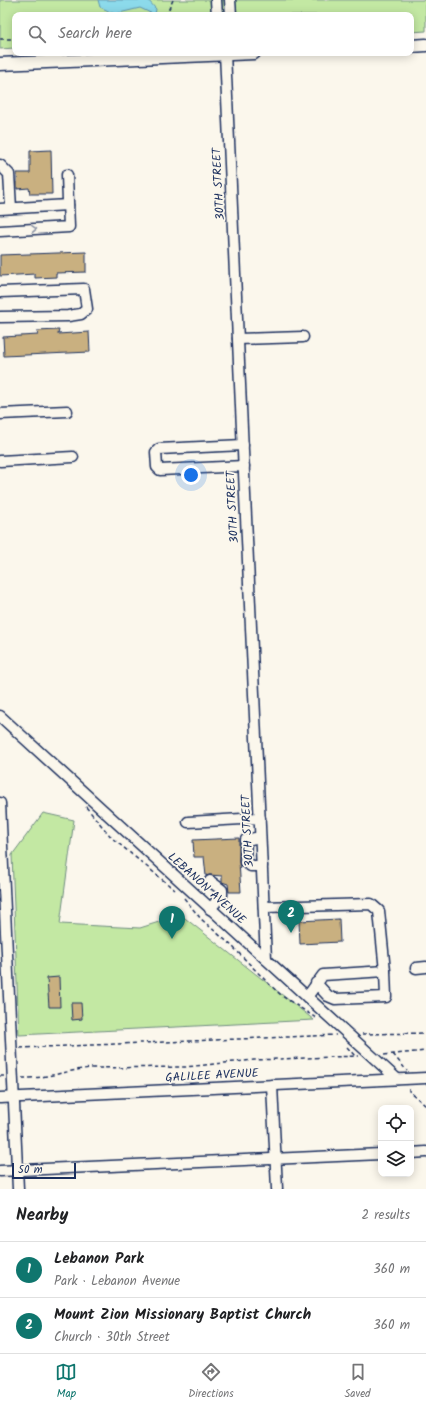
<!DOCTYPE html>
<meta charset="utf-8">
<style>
:root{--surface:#fff;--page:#f2f2f2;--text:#202124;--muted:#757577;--line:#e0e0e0;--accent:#0f766e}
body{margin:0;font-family:Kalam,sans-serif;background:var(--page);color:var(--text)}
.controls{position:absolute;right:12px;bottom:12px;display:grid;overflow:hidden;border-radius:8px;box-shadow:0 2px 10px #0003}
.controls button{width:36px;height:36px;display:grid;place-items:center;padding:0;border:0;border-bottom:1px solid var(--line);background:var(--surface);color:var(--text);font:20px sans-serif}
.scale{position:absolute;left:12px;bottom:10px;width:64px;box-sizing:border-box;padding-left:4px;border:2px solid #1b2f5e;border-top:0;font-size:11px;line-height:14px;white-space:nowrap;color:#1b2f5e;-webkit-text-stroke:3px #fbf7ec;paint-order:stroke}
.you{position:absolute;left:191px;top:475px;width:14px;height:14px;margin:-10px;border:3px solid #fff;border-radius:50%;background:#1a73e8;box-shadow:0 0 0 6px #1a73e833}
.badge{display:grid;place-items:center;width:26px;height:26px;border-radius:50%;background:var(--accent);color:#fff;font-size:13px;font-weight:700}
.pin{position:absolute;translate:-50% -33px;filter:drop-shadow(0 1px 2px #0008)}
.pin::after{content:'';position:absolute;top:21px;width:14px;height:12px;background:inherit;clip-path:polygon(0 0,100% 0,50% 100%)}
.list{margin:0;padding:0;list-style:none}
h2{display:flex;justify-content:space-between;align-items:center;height:52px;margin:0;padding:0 16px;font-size:17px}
h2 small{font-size:13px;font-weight:400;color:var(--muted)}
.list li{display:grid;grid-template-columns:26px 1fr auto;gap:12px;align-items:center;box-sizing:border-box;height:56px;padding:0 16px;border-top:1px solid var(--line)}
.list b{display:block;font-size:15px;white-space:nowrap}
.list p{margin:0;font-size:13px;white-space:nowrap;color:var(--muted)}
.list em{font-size:13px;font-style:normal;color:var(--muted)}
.icon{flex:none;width:22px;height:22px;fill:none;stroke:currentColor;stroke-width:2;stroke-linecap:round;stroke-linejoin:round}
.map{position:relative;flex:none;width:426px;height:1189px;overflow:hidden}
.search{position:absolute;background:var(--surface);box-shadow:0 2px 10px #0003;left:12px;right:12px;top:12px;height:44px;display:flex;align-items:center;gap:10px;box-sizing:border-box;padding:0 14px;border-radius:8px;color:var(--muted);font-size:15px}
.sheet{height:164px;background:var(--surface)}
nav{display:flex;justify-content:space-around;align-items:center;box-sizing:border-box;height:56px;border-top:1px solid var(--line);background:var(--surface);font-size:11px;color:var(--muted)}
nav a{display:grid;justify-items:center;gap:2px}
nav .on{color:var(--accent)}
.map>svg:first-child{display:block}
</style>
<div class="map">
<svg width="426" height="1189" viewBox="0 0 426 1189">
<rect width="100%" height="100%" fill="#fbf7ec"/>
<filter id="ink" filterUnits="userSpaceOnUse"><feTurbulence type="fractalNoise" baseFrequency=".025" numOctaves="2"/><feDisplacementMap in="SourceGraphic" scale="8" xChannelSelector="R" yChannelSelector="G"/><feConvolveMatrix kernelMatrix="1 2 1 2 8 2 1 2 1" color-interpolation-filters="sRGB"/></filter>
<g filter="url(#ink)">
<g fill="#c3e8a3" stroke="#6f8c80">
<path d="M0 0H426V31L411 32V15H15V48L0 49Z"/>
<path d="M43 813 74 820 60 924 140 928 181 915 314 1020 19 1035 12 855Z"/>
</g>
<path fill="#8cdaeb" stroke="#5f96b3" d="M98 0H148L156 9 155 15 140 8 115 14 100 7Z"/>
<g fill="#c9b080" stroke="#1b2f5e">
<path d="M51 150 52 194H30L29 188 17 189V173H30V151Z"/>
<path d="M86 252V272L56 273V277L35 278V274L0 276V255Z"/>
<path d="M59 330 58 334 89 332 90 352 4 356 3 337 38 335 37 331Z"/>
<path d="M239 838V862L241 892H229L228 884 222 882V876L210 875 206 876 204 857H194L193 840Z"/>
<path d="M339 919 340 942 300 944 299 921Z"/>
<path d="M59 977 60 1007H49L47 978Z"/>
<path d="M71 1003H81L82 1019 72 1020Z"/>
</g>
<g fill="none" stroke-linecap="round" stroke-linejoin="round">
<g stroke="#1b2f5e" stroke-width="13">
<g id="minor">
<path d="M216 0 217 15"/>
<path d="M230 0 231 15"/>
<path d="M225 53 266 959"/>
<path d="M0 165 9 174 11 208"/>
<path d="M0 209 68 205"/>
<path d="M0 231 69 227 67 175"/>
<path d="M0 292 84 289 87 309 81 314 68 316 0 317"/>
<path d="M238 339 303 337"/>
<path d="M0 414 67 411"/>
<path d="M243 445 159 449 156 452 157 467 160 470 244 466"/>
<path d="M0 461 73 457"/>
<path d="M0 716 397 1079"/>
<path d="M0 803 18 1189"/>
<path d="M188 822 260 818"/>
<path d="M260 837 246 840 245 862 251 866H262"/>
<path d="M210 881 222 890V895L210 909"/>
<path d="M264 907 371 904 379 911 385 971 323 975 307 997"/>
<path d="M416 968 426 967"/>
<path d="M316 983 328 996 335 999 386 997 385 971"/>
<path d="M272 1085 277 1189"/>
<path d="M0 1098 426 1078"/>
<path d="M411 1153 426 1152"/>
<path d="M0 1171 381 1154"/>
</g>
</g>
<g stroke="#1b2f5e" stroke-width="15">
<g id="major">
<path d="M411 46 426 45"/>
<path d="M0 64 254 53"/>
</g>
</g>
<g stroke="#1b2f5e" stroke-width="1.5" stroke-dasharray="4 3" stroke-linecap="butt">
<path d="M164 15 168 11 173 0"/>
<path d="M0 39H15"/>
<path d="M86 807 112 838 175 890"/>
<path d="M184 898 201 919 232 946 267 982 282 996 316 1018"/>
<path d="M362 1034 426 1033"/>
<path d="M347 1047 355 1056"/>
<path d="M20 1048 336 1035"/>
<path d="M393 1054 407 1071"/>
<path d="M384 1055 426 1051"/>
<path d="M0 1076H4"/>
<path d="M22 1078C47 1079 67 1070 92 1068L185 1067 254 1060 358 1056"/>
<path d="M409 1088V1091L426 1106"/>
</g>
<use href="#minor" stroke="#fbf7ec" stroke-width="10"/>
<use href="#major" stroke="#fbf7ec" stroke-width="12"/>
</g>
<defs><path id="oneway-chevron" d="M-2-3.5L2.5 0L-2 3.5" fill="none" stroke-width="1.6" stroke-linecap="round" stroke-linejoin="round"/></defs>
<use stroke="#8b93a5" href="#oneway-chevron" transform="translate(34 229) rotate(-3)"/>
</g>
<g text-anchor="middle" stroke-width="3.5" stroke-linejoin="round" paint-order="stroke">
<g font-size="12" fill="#1b2f5e" stroke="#fbf7ec">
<text transform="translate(218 184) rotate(-93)" y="4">30TH STREET</text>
<text transform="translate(232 507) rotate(-93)" y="4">30TH STREET</text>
<text transform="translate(247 831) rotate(-93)" y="4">30TH STREET</text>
<text transform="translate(207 888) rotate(42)" y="4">LEBANON AVENUE</text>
<text transform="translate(212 1075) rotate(-3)" y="4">GALILEE AVENUE</text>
</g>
</g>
</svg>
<div class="controls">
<button><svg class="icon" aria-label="locate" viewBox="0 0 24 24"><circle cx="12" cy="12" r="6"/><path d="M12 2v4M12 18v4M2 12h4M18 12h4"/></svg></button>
<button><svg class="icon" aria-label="layers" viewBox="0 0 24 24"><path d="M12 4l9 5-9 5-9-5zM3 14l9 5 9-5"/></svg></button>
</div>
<div class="scale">50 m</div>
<div class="you"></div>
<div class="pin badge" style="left:172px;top:939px">1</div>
<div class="pin badge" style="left:291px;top:933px">2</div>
<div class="search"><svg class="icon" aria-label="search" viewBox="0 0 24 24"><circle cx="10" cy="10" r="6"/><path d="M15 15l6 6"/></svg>Search here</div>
</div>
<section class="sheet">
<h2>Nearby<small>2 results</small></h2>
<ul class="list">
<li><span class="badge">1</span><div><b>Lebanon Park</b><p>Park · Lebanon Avenue</p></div><em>360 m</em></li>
<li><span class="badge">2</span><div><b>Mount Zion Missionary Baptist Church</b><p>Church · 30th Street</p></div><em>360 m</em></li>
</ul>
</section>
<nav>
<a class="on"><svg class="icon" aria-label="map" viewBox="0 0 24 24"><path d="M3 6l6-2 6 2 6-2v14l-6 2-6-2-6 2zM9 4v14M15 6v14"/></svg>Map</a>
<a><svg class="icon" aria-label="directions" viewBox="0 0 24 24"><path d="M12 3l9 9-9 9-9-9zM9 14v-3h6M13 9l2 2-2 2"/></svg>Directions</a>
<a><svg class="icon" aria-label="saved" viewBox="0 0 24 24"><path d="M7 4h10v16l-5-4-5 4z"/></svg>Saved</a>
</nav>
